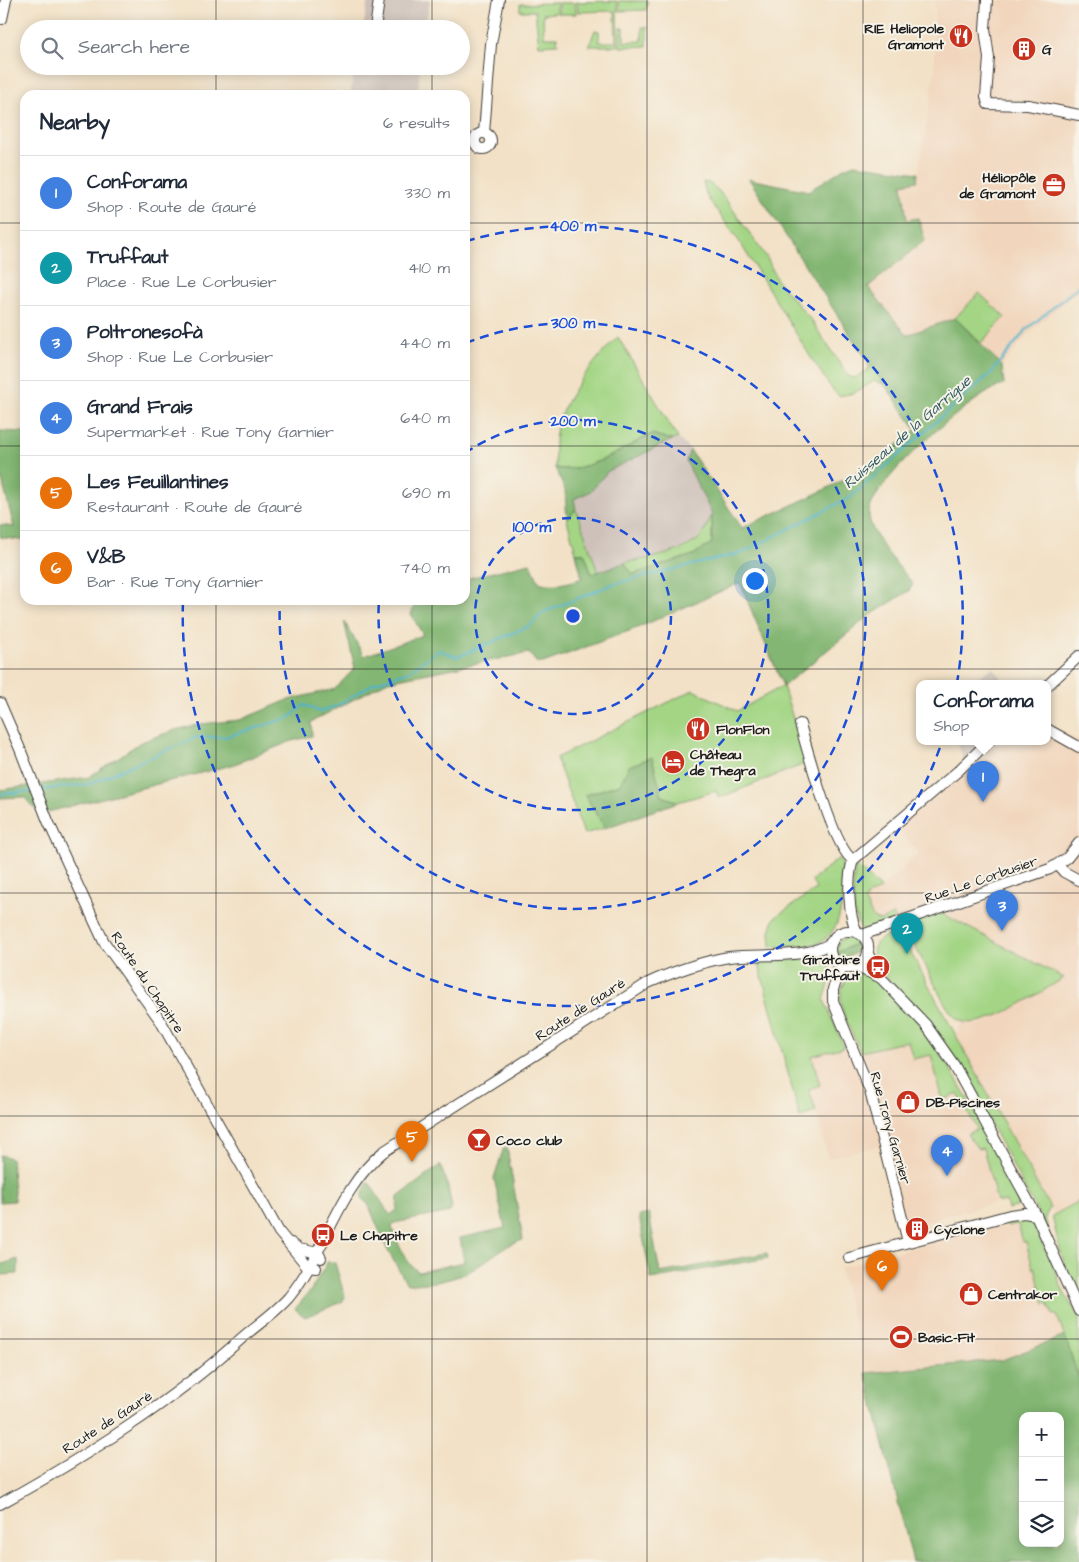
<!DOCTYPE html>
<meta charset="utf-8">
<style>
:root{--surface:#fff;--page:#f6f6f7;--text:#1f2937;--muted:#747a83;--line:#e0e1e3;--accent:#0f766e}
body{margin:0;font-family:"Architects Daughter",sans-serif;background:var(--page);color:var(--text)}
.controls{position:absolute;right:15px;bottom:15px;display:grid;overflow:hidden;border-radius:10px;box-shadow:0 2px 12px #0003}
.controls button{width:45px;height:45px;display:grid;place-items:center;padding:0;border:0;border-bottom:1px solid var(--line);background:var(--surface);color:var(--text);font:25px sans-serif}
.you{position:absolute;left:754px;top:580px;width:18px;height:18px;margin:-12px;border:4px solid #fff;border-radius:50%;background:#1a73e8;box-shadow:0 0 0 8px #1a73e833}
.badge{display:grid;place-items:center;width:32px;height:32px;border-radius:50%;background:var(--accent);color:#fff;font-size:16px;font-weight:700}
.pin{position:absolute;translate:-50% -41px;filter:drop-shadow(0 1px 2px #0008)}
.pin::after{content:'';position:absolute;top:26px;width:18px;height:15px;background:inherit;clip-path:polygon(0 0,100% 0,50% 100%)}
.popup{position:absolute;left:916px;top:680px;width:135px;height:65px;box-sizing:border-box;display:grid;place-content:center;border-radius:10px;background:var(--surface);filter:drop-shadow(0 1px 4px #0005);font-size:16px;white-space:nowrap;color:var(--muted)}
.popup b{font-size:19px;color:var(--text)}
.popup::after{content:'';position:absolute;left:50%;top:100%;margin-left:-10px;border:10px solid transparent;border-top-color:var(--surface)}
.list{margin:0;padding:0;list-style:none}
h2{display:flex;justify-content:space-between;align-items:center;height:65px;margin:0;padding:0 20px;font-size:21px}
h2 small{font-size:16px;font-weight:400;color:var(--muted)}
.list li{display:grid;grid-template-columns:32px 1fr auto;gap:15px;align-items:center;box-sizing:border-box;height:75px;padding:0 20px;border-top:1px solid var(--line)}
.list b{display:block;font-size:19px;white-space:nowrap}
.list p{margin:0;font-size:16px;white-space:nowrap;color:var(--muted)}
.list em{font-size:16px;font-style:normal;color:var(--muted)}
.icon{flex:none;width:28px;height:28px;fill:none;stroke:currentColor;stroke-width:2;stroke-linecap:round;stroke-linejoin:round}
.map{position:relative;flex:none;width:1079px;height:1562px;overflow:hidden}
.search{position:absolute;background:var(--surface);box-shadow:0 2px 12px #0003;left:20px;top:20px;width:450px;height:55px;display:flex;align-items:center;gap:12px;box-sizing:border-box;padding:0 18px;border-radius:28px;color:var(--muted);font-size:19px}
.panel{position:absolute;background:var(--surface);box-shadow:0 2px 12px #0003;left:20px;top:90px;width:450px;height:515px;border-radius:15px}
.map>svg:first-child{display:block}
</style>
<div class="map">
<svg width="1079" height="1562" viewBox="0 0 1079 1562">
<rect width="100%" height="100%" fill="#f7f3e8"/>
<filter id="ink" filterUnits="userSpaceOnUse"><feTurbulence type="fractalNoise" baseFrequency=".02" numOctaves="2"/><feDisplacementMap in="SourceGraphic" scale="10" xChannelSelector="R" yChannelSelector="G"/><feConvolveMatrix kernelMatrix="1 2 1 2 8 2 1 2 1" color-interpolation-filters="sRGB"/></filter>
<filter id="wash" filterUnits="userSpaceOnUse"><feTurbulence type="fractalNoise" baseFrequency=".0096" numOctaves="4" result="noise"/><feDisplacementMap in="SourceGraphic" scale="20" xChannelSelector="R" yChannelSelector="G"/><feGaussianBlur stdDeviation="1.12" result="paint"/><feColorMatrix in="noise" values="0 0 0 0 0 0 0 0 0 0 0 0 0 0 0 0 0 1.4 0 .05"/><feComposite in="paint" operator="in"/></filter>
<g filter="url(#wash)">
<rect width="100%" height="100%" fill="#f2e1c6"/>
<g fill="#f1d5bc">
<path d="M935 0H1079V290L1029 333 1002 366 955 318 907 335 868 287 925 240 907 220 902 183 917 181 935 70Z"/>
<path d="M1047 723 1079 741V1201L1054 1215 956 1035 962 1021 977 1024 992 1019 1063 977 896 928 874 919 865 902 867 896 881 889 919 853 896 828 960 776 997 741H1047Z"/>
<path d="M908 1041 931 1055 942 1097 945 1099 958 1094 977 1129 968 1134 983 1147 997 1202 899 1229 878 1146 828 1158 809 1088 820 1085 812 1056 844 1047 861 1052Z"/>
<path d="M1006 1222 1008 1226 1018 1224 1023 1242H1026L1033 1268 1035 1267 1044 1304 1047 1303 1057 1314 1065 1336 1002 1360 866 1373 840 1268Z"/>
</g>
<g fill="#cec1b9">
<path d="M368 0H430L425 29H363Z"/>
<path d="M355 66H420L418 95H350Z"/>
<path d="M678 438 690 450 686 461 712 514 705 530 697 541 673 552 624 563 598 572 574 499 591 491 608 471Z"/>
<path d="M993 667 1005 683H970Z"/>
<path d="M957 741H983L964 760Z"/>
</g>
<g fill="#a3d584" stroke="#607850">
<path d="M617 1 618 46H589L595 30 599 31V42H616L615 11 578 12 577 2Z"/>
<path d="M619 1H648L646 10 619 11Z"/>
<path d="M557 3V13L543 14 544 37H557L558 44 539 45 535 11H520V4Z"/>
<path d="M559 3H575L576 14H559Z"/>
<path d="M642 27H647V46L620 47V28H624V42L642 41Z"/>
<path d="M703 182 709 183 718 190 729 204 767 258 777 280 811 320 848 376 855 378 869 369 868 359 883 384 874 381 854 393 839 396C828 387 822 372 813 361L739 241 707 197Z"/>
<path d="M979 293 1005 317 981 343 955 318Z"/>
<path d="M618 337 678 438 672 440 652 434C623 448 588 474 555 468 555 457 554 445 556 433 560 401 595 359 618 337Z"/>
<path d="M576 509 598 572 592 574 584 553H576L567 520Z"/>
<path d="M712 514V543L693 555 633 575 624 563C647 558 676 555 696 541 705 535 708 523 712 514Z"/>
<path d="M783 686 807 763 719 798 716 791 678 802 662 796 652 758 630 766 620 784 585 795 605 828 584 834 556 758 693 690 737 711Z"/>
<path d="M839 858 843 865C843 893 846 938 811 945 798 947 784 946 771 947L770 932 774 918 816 889 812 880Z"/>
<path d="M856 865 881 889 867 896 865 902 874 919 881 921 894 914 895 920 864 932C850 920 852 882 856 865Z"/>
<path d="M941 913 1064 978C1043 990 979 1036 957 1019 943 1007 930 972 920 956 914 944 909 933 896 928Z"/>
<path d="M848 936 861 941 836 953 839 941Z"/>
<path d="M886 936H898L905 942 1050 1208 1045 1217 1049 1234 959 1065 929 1023 874 963C872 948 874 942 886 936Z"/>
<path d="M814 959 828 962 832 973 824 1000 844 1047 812 1056 820 1085 809 1089 816 1111 800 1118 758 961Z"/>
<path d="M853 974C910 967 1000 1160 1023 1205L1008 1209 1006 1202H997L983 1148 978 1149 967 1134 977 1129 958 1094 945 1099 942 1097 931 1055 913 1059 908 1041 861 1052C851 1030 826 993 853 974Z"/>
<path d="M1079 1201V1291C1063 1271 1058 1241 1052 1216Z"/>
<path d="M1021 1218 1032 1223 1051 1260 1064 1293 1079 1317V1379L1057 1315H1053L1048 1303 1044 1304 1035 1268H1033L1026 1242H1023L1018 1224 1007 1226 1006 1222Z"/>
</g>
<g fill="#82b672" stroke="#4f6947" fill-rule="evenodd">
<path d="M854 164 918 173 917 181 902 184 907 220 918 218 925 240 868 287 907 335 955 318 1002 366 1004 384C973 394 871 481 869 514 868 533 901 569 913 584L909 591 869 616 787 683 783 686 740 583 637 628 543 663 536 662 529 653 388 681 311 722 312 736 292 741 232 765 40 814 24 797 0 798V790L89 777 141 742 175 730 201 724 240 720 288 700 335 689 355 668 344 621 364 656 423 635 411 614 417 600H465V579L530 563 539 582C551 587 570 583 582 578L576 553H584L592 574 624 563 633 574 693 555 712 543V514L686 461 690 450 742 528C801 500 868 475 916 429L856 344 749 179 809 191 844 168Z"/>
<path d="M0 431 25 432V541L0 537V525L14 527 0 472Z"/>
<path d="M652 434 672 440 608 471 591 491 574 499 576 509 567 520 565 490 555 468C588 474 623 448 652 434Z"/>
<path d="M652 757 662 796 678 802 605 828 585 795 620 784 629 766Z"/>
<path d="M861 941 864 948 841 961 836 953Z"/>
<path d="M504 1147 507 1148 523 1240C503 1245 489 1260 472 1270 453 1281 428 1284 407 1284L387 1249 368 1204 361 1198 368 1181 390 1215 397 1210 398 1197 440 1165 447 1182 452 1208 450 1212 394 1223 392 1228C398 1243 405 1263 419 1272L464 1262 460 1238 505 1228 494 1178Z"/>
<path d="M0 1155 11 1158 15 1201 0 1202Z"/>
<path d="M649 1214 660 1273 767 1253 768 1258 651 1279 639 1216Z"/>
<path d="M18 1259V1274L0 1275V1265Z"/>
<path d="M328 1261 335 1263 345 1297 342 1302 305 1317 295 1309 311 1290Z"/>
<path d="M1065 1336 1079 1379V1562H913L866 1373 1002 1360ZM1023 1416H1060V1543H1023Z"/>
</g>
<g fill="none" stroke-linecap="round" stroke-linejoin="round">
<g stroke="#4db4cb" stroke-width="2">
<path d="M40 790 89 784 197 737H225L289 718 304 705 320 712 338 705 374 683 409 671 439 650 457 657 529 626 544 612 613 584 742 553 851 497 991 373 1027 329 1079 286"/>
<path d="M0 794 32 791"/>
</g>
</g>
</g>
<g filter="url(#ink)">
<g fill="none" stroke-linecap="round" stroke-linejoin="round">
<g stroke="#3c3a36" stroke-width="12">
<g id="minor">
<path d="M987 0 985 29 989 58 986 97 988 104 1028 105 1079 115"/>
<path d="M2 19 6 0"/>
<path d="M375 29 379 0"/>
<circle cx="483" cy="141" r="8"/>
<path d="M484 133 491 44 499 0"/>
<path d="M1047 686 1079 656"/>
<path d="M0 703 20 749 48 821 104 942 160 1020 279 1232 308 1267 316 1268"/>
<path d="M800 724C807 749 834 849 853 860"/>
<path d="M1047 729 1079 747"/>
<path d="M1058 865 1064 872 1079 880"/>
<path d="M857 932C848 915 847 878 853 860L958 771 989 741"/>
<path d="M862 935 1050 869 1067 858 1079 843"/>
<path d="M868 954 880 977 926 1025 954 1065 1036 1215 1079 1311"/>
<path d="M842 967 833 989V1001L870 1091 908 1242"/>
<path d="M854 968 866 959C879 928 832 920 830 949 830 954 832 959 836 963 844 970 852 967 861 969 867 971 873 974 879 977"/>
<path d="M291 1243 299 1249 318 1253 321 1258"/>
<path d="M849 1258 1010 1215 1024 1213 1036 1215"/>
<path d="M0 1504C86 1456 170 1404 243 1337 258 1324 276 1312 289 1297 326 1252 337 1190 383 1152L648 983C675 971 700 962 729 957 758 953 809 960 832 942"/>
</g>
</g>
<use href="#minor" stroke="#fff" stroke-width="10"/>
</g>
</g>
<path fill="none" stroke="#1c1c1c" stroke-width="1" stroke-opacity="0.55" d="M216 0V29M432 0V29M647 0V1562M863 0V1562M216 66V95M432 66V95M0 223H25M465 223H1079M0 446H25M465 446H1079M216 600V1562M432 600V1562M0 669H1079M0 893H1079M0 1116H1079M0 1339H1079"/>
<g fill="none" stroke="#1d4ed8" stroke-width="2.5" stroke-dasharray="9 6">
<circle cx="573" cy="616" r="98"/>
<path d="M465 453A195 195 0 1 1 379 601"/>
<path d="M466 343A293 293 0 1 1 280 601"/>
<path d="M466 241A390 390 0 1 1 183 602"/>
</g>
<defs>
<g id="restaurant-disc" transform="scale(1.25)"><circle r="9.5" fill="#c8321e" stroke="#f7f3e8"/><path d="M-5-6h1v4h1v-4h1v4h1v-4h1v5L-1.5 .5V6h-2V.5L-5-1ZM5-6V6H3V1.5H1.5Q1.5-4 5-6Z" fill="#fff"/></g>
<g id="building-disc" transform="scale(1.25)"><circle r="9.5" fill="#c8321e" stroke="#f7f3e8"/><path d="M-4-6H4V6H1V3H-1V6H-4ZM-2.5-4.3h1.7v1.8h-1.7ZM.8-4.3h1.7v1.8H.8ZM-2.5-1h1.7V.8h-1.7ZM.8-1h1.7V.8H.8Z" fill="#fff"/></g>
<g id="office-disc" transform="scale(1.25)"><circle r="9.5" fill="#c8321e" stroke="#f7f3e8"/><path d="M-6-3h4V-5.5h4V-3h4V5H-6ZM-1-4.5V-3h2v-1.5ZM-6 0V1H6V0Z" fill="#fff"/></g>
<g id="hotel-disc" transform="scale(1.25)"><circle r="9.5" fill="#c8321e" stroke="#f7f3e8"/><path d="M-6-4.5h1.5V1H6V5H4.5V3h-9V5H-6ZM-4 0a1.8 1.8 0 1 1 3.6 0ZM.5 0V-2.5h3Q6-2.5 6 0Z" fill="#fff"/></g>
<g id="bus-disc" transform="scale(1.25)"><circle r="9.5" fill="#c8321e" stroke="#f7f3e8"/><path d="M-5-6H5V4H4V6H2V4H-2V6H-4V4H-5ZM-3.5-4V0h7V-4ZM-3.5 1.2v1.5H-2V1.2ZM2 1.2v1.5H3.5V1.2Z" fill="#fff"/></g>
<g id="shop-disc" transform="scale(1.25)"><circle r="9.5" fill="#c8321e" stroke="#f7f3e8"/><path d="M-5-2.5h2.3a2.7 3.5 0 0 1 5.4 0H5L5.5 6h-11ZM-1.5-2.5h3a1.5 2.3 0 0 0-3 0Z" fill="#fff"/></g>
<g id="bar-disc" transform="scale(1.25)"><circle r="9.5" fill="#c8321e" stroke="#f7f3e8"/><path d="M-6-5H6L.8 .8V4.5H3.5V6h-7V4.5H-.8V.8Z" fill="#fff"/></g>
<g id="stadium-disc" transform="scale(1.25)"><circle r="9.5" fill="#c8321e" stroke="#f7f3e8"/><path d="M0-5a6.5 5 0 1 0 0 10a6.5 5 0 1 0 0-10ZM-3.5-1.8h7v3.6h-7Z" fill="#fff"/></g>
</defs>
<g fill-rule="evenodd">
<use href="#restaurant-disc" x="961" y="36"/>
<use href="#building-disc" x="1024" y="49"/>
<use href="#office-disc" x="1054" y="185"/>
<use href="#restaurant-disc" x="698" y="729"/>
<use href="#hotel-disc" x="673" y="762"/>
<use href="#bus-disc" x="878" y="967"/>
<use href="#shop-disc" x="908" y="1102"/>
<use href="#bar-disc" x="479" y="1140"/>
<use href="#building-disc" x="917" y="1229"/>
<use href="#bus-disc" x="323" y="1235"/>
<use href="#shop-disc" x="971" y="1294"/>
<use href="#stadium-disc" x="901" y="1337"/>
</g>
<g text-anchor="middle" stroke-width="4" stroke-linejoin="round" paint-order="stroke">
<g font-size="14" font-weight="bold" fill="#1c1c1c" stroke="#f7f3e8" text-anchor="start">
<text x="944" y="33" text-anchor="end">RIE Heliopole<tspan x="944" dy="16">Gramont</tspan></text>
<text x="1042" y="54">G</text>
<text x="1036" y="182" text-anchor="end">Héliopôle<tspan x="1036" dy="16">de Gramont</tspan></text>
<text x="716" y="734">FlonFlon</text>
<text x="690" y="759">Château<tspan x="690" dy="16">de Thegra</tspan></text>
<text x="860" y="964" text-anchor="end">Giratoire<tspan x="860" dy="16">Truffaut</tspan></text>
<text x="926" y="1107">DB-Piscines</text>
<text x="496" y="1145">Coco club</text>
<text x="934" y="1234">Cyclone</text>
<text x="340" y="1240">Le Chapitre</text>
<text x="988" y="1299">Centrakor</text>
<text x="918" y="1342">Basic-Fit</text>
</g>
<g font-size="14" fill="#1c1c1c" stroke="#f7f3e8">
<text transform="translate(981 879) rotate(-19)" y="5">Rue Le Corbusier</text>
<text transform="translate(148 982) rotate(56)" y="5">Route du Chapitre</text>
<text transform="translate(580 1009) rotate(-33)" y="5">Route de Gauré</text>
<text transform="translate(891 1128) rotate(74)" y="5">Rue Tony Garnier</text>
<text transform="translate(107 1422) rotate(-33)" y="5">Route de Gauré</text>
</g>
<g font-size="15" font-style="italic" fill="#305962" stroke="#f7f3e8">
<text transform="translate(907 432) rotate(-41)" y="5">Ruisseau de la Garrigue</text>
</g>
</g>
<circle cx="573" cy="616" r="8" fill="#1d4ed8" stroke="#f7f3e8" stroke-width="2.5"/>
<g font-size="15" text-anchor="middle" font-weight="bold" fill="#1d4ed8" stroke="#f7f3e8" stroke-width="4" stroke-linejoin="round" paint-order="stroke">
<text x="573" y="231">400 m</text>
<text x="573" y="328">300 m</text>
<text x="573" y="426">200 m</text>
<text x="532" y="532">100 m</text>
</g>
</svg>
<div class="controls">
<button>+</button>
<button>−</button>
<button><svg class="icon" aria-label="layers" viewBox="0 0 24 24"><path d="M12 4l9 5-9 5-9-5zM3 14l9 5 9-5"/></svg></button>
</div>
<div class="you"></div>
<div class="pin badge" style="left:983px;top:802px;background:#3f7fe0">1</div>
<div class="popup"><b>Conforama</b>Shop</div>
<div class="pin badge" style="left:907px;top:954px;background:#0f9aa8">2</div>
<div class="pin badge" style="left:1002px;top:931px;background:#3f7fe0">3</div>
<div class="pin badge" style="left:947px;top:1176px;background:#3f7fe0">4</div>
<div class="pin badge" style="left:412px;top:1162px;background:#e8710a">5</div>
<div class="pin badge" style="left:882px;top:1291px;background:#e8710a">6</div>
<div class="search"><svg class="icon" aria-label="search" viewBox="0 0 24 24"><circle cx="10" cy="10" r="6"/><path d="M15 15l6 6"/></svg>Search here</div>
<section class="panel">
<h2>Nearby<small>6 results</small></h2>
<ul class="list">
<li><span class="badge" style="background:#3f7fe0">1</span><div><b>Conforama</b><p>Shop · Route de Gauré</p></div><em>330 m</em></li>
<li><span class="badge" style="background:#0f9aa8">2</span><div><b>Truffaut</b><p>Place · Rue Le Corbusier</p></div><em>410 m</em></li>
<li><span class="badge" style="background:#3f7fe0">3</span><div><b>Poltronesofà</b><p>Shop · Rue Le Corbusier</p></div><em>440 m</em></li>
<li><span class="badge" style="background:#3f7fe0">4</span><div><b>Grand Frais</b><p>Supermarket · Rue Tony Garnier</p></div><em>640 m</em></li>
<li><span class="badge" style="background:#e8710a">5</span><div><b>Les Feuillantines</b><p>Restaurant · Route de Gauré</p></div><em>690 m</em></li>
<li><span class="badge" style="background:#e8710a">6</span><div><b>V&amp;B</b><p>Bar · Rue Tony Garnier</p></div><em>740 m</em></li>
</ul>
</section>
</div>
